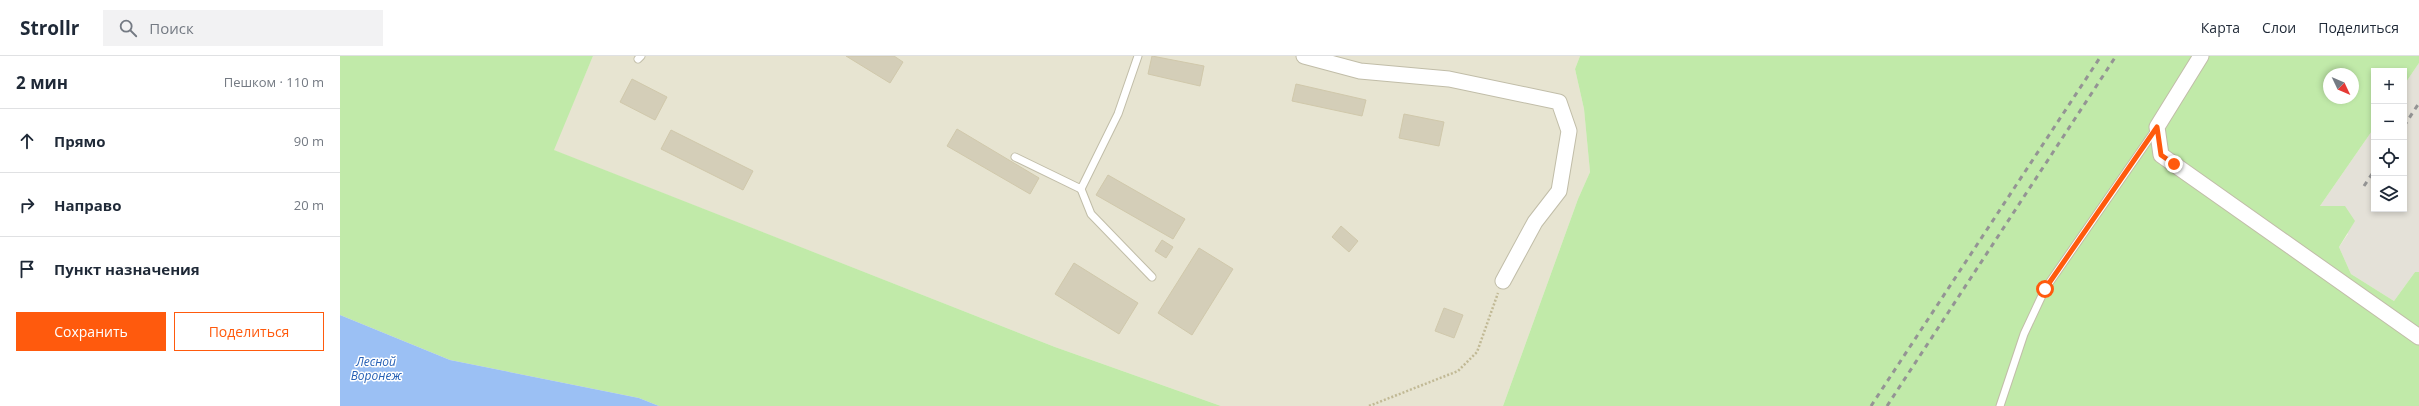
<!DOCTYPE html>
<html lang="ru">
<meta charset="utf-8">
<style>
:root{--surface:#fff;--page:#f2f2f3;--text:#1f2937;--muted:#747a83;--line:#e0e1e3;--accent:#ff5a0d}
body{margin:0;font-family:"Open Sans",sans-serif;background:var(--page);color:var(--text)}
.controls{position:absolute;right:12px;top:12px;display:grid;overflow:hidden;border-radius:0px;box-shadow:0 2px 6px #0003}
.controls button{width:36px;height:36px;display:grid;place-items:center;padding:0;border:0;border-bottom:1px solid var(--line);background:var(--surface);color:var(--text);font:20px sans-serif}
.compass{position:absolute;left:1983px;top:12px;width:36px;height:36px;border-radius:50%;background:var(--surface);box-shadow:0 2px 6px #0003;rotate:134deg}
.stop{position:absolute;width:12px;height:12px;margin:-9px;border:3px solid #ff5a0d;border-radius:50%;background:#fff}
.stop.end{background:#ff5a0d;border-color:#fff;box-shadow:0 1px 4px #0008}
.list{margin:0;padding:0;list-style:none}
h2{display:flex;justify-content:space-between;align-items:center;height:52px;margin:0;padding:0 16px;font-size:17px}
h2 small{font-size:13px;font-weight:400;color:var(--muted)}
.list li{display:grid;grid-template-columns:26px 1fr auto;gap:12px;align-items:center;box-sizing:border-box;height:64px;padding:0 16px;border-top:1px solid var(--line)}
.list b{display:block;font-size:15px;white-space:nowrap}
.list em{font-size:13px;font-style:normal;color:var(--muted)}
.actions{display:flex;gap:8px;padding:12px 16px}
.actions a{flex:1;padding:9px 0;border:1px solid var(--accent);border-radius:0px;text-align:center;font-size:14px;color:var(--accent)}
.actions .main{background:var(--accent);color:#fff}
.icon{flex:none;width:22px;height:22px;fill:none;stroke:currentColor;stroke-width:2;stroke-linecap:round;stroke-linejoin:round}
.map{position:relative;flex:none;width:2079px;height:350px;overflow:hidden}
header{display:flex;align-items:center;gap:24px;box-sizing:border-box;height:56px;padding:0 20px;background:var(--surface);border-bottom:1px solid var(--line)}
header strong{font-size:19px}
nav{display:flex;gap:22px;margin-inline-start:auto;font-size:14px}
.search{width:280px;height:36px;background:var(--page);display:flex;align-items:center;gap:10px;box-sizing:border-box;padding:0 14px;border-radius:0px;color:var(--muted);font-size:15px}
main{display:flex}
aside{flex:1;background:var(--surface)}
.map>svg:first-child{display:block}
</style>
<header>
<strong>Strollr</strong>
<div class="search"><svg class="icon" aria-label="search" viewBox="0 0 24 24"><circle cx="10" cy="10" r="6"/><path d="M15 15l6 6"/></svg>Поиск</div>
<nav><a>Карта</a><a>Слои</a><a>Поделиться</a></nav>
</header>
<main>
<aside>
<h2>2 мин<small>Пешком · 110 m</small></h2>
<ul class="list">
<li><svg class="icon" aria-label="ahead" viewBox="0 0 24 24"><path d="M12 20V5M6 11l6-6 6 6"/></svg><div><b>Прямо</b></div><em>90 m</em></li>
<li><svg class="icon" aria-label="right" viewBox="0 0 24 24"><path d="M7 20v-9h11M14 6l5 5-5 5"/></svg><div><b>Направо</b></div><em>20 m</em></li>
<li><svg class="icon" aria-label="arrive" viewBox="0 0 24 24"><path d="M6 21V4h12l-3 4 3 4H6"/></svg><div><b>Пункт назначения</b></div></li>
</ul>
<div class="actions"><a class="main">Сохранить</a><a>Поделиться</a></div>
</aside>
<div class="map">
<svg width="2079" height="350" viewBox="0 0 2079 350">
<rect width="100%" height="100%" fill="#f3f0e3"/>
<path fill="#e7e4d1" d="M253 0H1240L1235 13 1244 53 1250 116 1238 143 1163 350H881L715 291 213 94Z"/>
<path fill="#e4e1d8" d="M2079 7V216H2075L2054 245 2011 218 1999 191 2008 178 1980 150 2034 72V153H2064V29Z"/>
<g fill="#c1eaa9" fill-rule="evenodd">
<path d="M0 0H253L214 94 715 291 881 350H319L299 342 110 304 0 259Z"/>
<path d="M1240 0H2079V7L2064 29V15H2034V72L1980 150H2005L2015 165 1999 191 2011 218 2054 245 2075 216H2079V350H1163L1238 143 1250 116 1244 53 1235 13ZM1989 18H2013V42H1989Z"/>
</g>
<path fill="#9bc0f4" d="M0 259 110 304 299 342 319 350H0Z"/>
<g fill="#d4ceb8" stroke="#d0c8ab">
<path d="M506 0H554L563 6 550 27Z"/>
<path d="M812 0 864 10 860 30 808 18Z"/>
<path d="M292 23 327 41 315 64 280 46Z"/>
<path d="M956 28 1026 44 1022 60 952 45Z"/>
<path d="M1064 58 1104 66 1099 90 1059 82Z"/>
<path d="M617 73 699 122 690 138 607 90Z"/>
<path d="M331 74 413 115 403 134 321 93Z"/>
<path d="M768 119 845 163 833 183 756 139Z"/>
<path d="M1001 170 1018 185 1009 196 992 181Z"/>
<path d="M822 184 833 191 826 202 815 195Z"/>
<path d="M859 192 893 213 852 279 818 257Z"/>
<path d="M734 207 798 247 779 278 715 238Z"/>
<path d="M1104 252 1123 259 1114 282 1095 275Z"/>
</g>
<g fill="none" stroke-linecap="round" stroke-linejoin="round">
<g stroke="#c1bda8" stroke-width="9">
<g id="service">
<path d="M298 3 301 0"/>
<path d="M675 101 741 133 778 58 798 0"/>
<path d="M741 133 751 158 812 221"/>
<path d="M1660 350 1684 278 1705 233 1816 73"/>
</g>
</g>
<g stroke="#c1bda8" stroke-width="17">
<g id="minor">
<path d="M964 0 1020 15 1109 23 1219 46 1229 75 1219 135 1195 166 1163 225"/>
<path d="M1861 0 1817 71 1821 99 2079 281"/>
</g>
</g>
<path stroke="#c1b995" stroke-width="2.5" stroke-dasharray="2 2" stroke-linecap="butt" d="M1029 350 1118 315 1137 296 1158 237"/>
<use href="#service" stroke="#fff" stroke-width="7"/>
<use href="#minor" stroke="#fff" stroke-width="15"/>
<g stroke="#949494" stroke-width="3" stroke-dasharray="5 5" stroke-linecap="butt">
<path d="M2064 70 2079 47"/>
<path d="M2024 130 2034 115"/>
<path d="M1531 350 1761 0"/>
<path d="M1547 350 1776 0"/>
</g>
</g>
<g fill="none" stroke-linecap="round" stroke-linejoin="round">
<path stroke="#ff5a0d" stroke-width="5" d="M1705 233 1817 71 1821 99 1834 108"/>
</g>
<g text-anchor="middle" stroke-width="3" stroke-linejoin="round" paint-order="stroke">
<g font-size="12" font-style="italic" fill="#2761b5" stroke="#fff">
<text x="36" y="310">Лесной<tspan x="36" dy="14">Воронеж</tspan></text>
</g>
</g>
</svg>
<div class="controls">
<button>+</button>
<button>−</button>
<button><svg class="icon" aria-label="locate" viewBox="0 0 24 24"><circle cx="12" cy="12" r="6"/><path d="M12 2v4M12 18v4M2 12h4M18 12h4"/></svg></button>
<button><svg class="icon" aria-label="layers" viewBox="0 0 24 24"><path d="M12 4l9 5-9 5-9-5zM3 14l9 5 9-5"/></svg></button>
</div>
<svg class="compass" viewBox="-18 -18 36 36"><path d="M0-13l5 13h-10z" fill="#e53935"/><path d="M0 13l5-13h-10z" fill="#747a83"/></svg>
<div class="stop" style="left:1705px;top:233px"></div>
<div class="stop end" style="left:1834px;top:108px"></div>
</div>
</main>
